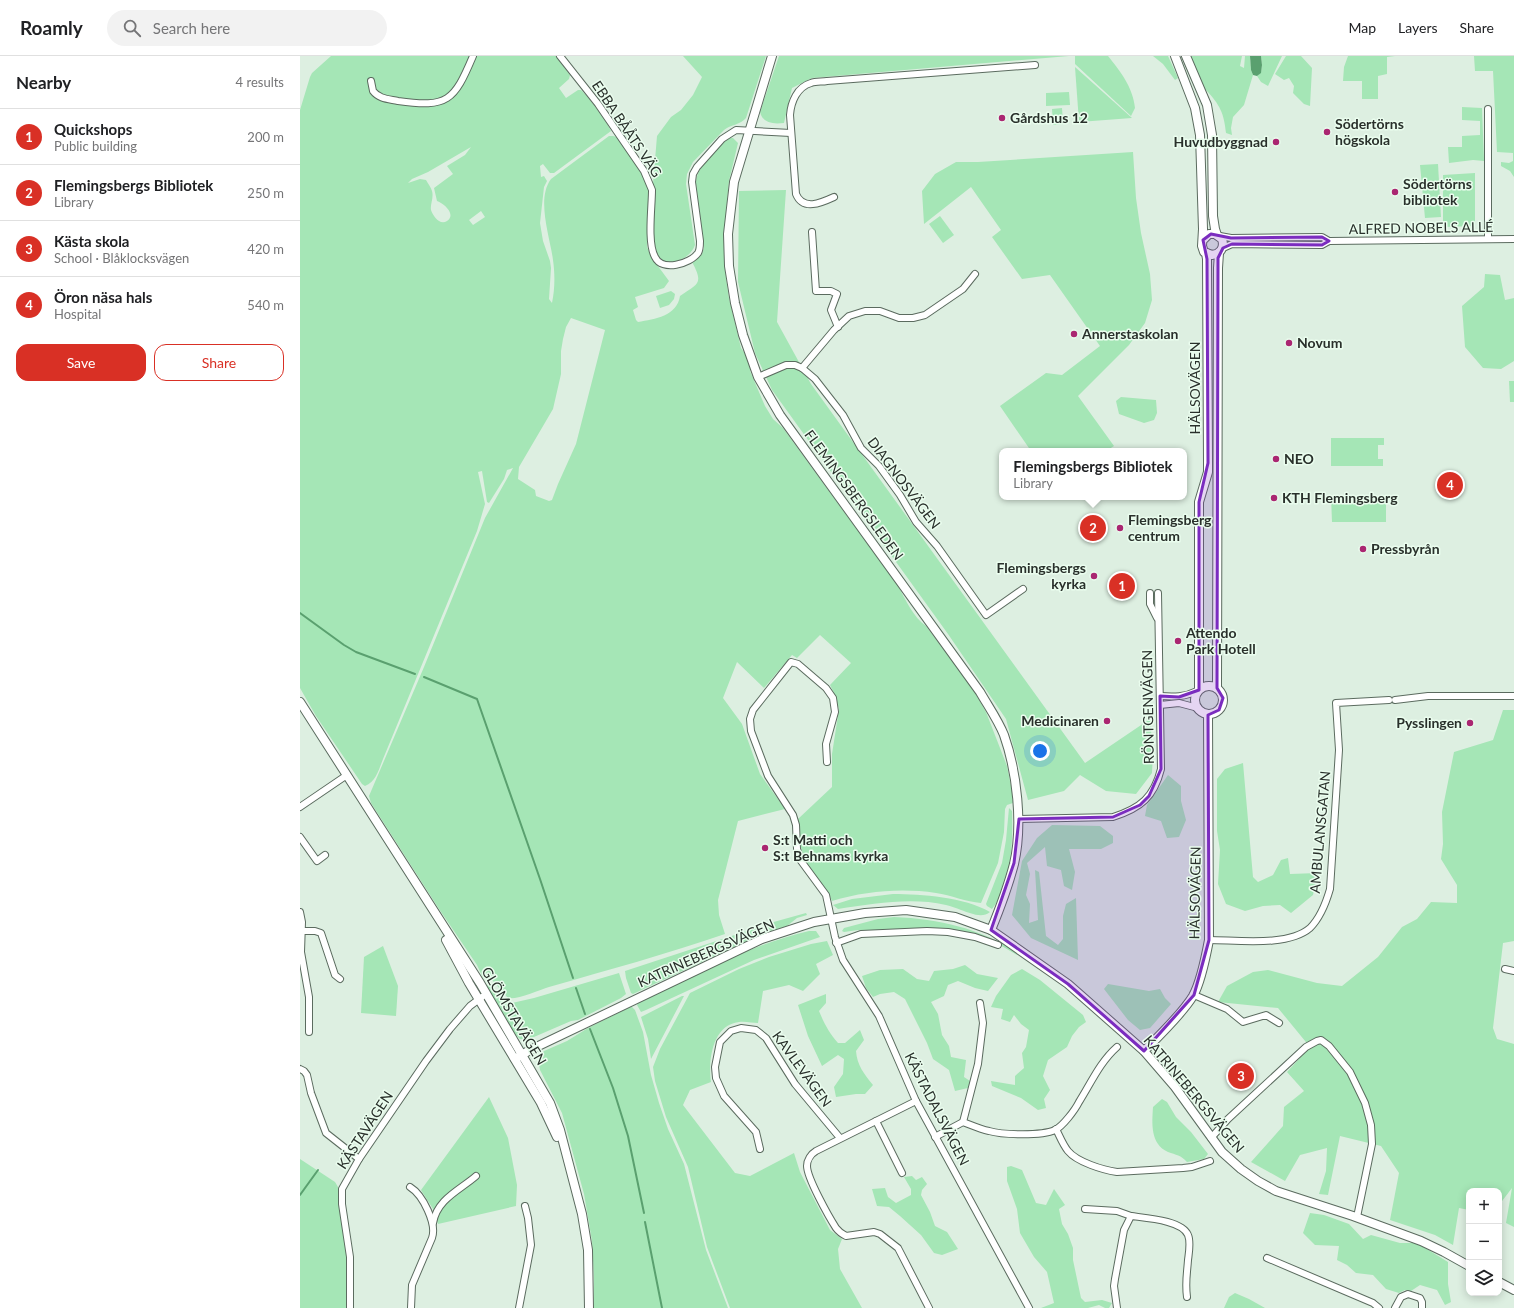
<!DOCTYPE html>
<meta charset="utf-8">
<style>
:root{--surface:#fff;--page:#f2f2f2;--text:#202124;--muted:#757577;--line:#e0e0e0;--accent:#d93025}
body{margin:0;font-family:Lato,sans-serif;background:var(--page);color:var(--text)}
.controls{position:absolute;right:12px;bottom:12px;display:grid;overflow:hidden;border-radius:8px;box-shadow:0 2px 10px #0003}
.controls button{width:36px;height:36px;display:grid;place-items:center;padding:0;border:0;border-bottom:1px solid var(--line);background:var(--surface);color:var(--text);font:20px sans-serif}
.you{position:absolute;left:740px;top:695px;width:14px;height:14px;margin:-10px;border:3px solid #fff;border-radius:50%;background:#1a73e8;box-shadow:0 0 0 6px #1a73e833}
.badge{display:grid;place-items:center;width:26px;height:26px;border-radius:50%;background:var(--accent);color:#fff;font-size:13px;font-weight:700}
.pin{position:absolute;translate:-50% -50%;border:2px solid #fff;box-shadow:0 1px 4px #0006}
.popup{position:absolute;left:699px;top:392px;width:188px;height:52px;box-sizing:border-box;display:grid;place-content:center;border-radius:8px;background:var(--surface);filter:drop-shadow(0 1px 3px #0005);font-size:13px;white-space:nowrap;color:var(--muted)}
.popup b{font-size:15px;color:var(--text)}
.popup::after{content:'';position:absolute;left:50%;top:100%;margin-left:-8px;border:8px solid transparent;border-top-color:var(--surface)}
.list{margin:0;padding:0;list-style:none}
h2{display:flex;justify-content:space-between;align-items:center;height:52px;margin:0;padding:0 16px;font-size:17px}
h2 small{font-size:13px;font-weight:400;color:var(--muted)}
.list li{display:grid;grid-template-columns:26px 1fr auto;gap:12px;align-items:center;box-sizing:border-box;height:56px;padding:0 16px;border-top:1px solid var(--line)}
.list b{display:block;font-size:15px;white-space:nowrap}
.list p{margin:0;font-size:13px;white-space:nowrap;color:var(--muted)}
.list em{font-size:13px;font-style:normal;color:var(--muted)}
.actions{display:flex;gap:8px;padding:12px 16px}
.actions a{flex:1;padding:9px 0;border:1px solid var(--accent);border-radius:12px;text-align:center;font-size:14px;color:var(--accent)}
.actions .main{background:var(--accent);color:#fff}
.icon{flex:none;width:22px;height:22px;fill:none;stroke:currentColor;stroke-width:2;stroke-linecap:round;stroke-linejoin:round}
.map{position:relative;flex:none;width:1214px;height:1252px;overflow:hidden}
header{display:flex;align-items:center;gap:24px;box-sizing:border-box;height:56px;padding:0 20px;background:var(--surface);border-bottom:1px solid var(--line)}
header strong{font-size:19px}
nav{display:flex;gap:22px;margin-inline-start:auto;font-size:14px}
.search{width:280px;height:36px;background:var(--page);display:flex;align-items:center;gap:10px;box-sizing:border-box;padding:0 14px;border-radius:22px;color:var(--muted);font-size:15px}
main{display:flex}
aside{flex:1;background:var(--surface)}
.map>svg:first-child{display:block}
</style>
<header>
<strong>Roamly</strong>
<div class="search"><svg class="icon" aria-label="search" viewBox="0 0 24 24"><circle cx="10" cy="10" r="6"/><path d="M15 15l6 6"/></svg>Search here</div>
<nav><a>Map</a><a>Layers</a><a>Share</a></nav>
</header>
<main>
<aside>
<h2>Nearby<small>4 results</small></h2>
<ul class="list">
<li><span class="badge">1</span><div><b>Quickshops</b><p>Public building</p></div><em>200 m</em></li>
<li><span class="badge">2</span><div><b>Flemingsbergs Bibliotek</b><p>Library</p></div><em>250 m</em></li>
<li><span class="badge">3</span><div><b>Kästa skola</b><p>School · Blåklocksvägen</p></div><em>420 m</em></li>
<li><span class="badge">4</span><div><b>Öron näsa hals</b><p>Hospital</p></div><em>540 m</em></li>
</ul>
<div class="actions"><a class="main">Save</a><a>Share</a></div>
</aside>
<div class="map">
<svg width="1214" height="1252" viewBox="0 0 1214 1252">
<rect width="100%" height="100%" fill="#ddefe1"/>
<g fill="#a5e6b6" fill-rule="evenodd">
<path d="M31 0H256L270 19 269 23 259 32 266 42 278 34H281C288 40 308 67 311 75L254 117H250L243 108 240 110 241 121 244 120 247 125 244 131 240 167 243 185 250 205 251 212 249 243 252 247C255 233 255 218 253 204 250 181 236 143 251 123L309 80H313L317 81 342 118 349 133 347 191 352 202 369 225 364 232 335 241 338 251 333 254 336 264 338 266C355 263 377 260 380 240 398 228 404 228 392 206L402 198 404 192 396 128C396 110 414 97 425 85L430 82H433L438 87 429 125 425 168 424 189 426 222 429 242 441 292 454 310 450 315 465 350 473 363 483 372 598 530C606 544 613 561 626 570L673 633 686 656 707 710 712 735 713 747 707 749 705 753 704 776 698 807 681 847C666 846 651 839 636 837 601 832 566 835 532 845 526 829 518 825 509 812 499 797 500 780 498 763L532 731V698L539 653 533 635 530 629 551 607 520 579 497 602 492 599 464 632 437 606 423 642 442 668 460 718 485 753 438 765 418 844 419 859 425 878C367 898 308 914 249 931 239 934 217 944 208 942L193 925 183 922 177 909 139 853 71 747 69 740 124 611 185 462 213 412 207 414 204 423 189 447 187 446 182 415 178 416 185 448 177 475 83 703C79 713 76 726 65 730L62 728 16 660 0 632V54L10 21 12 17ZM171 91 165 99 147 110 153 118 134 132 137 145C143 147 157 158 147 165 140 170 133 160 131 154 130 148 134 142 132 135 131 131 128 128 126 124L120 123 108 127 112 123 128 116ZM181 155 185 161 173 169 169 164ZM271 262 305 274 276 388 258 428 252 444 249 445 236 440 235 434 218 423 219 411 253 353 261 318V295L263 283 266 271Z"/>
<path d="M383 0H466L446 62C440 69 432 68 424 74L393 106 387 118 386 128 395 189C390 203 372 210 359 204L354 191 353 177V128L357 80 371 61 381 54 393 39 402 21Z"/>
<path d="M479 0H769L512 22 492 32 484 67C474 68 463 68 460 56Z"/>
<path d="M775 0H808C820 15 833 31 835 52L831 60 775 8Z"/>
<path d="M853 0H868L878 22 875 24 863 8Z"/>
<path d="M890 0H942L940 10 944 12 945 0H950L951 14 953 19 944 49 933 61 931 72 932 79 926 77C924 57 920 49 906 34L904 35Z"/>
<path d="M961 0H982L968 30 961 26 957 20 961 16 962 9Z"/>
<path d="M986 0H1001L1012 12 1010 50 1004 48 993 37 994 30 989 22 984 24 975 18Z"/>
<path d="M1048 0H1095L1087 1V18L1078 20V43H1062V25H1043L1044 11Z"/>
<path d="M1174 0H1214V121L1210 115 1201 110V106L1209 107 1213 105V97L1197 96 1193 15H1175Z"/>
<path d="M775 11 832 62 779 66Z"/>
<path d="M769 36 770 49 746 50V37Z"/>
<path d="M1162 51 1182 52 1184 105 1173 104 1149 107 1148 91H1162V80L1180 79V65L1162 64Z"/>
<path d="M762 52 763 68 753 69 752 53Z"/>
<path d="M833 96 836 142 841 177 850 218 852 244 845 267 829 289 778 340 814 390 806 395H731L700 350 746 317 762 319 800 290 750 219 722 223 692 181 701 174 671 131 624 168 622 135 635 118 656 106H678Z"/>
<path d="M1138 108 1141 161 1125 162 1120 109Z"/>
<path d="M1175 117V170L1143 171V119Z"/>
<path d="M486 134 477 266 511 328 785 707 850 663 853 696 852 717 836 738 806 735 780 719 764 735 728 744 706 663 648 578 472 334 455 297 438 226 439 135Z"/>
<path d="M640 160 654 179 643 187 629 168Z"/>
<path d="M1185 218 1200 219 1205 244 1214 242V305L1201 313 1183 312 1165 291 1162 250 1184 231Z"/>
<path d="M371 235 375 238 374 243 369 249 360 252 356 240Z"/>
<path d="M1209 325H1214V346H1210Z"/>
<path d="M821 341 856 344 857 357 854 364 844 367 819 358 816 345Z"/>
<path d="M1031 382H1084V389H1078V403H1083V410H1031Z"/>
<path d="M1031 440H1086V466H1032Z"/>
<path d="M1203 654H1214V885L1203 887 1193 972 1197 983 1214 988V1171L1206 1167 1212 1132 1199 1149V1135H1169V1154L1159 1152 1153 1189 1135 1179 1090 1164 1099 1117 1081 1090 1040 1080 1028 1139 1019 1138 1026 1115 1027 1092 1000 1099 985 1125 951 1106 983 1070 984 1051 1004 1035 987 1016 1010 991 978 952 918 946 927 930 953 916 968 914 1017 927 1042 930 1078 901 1102 871 1117 863 1131 846 1157 847V829L1141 803 1143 788 1142 756 1154 696 1193 684Z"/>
<path d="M943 707 953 821 958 826 973 819 981 804 988 802 990 818 1018 817 1013 839 991 857 980 849 963 850 945 855 926 848 918 828 920 794 917 775V723L925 713Z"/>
<path d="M868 719 881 730V745L886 764 879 781 867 782 861 765 845 760 847 749Z"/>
<path d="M709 752 712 755C713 785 712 829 692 853L687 850 686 848 702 807 706 784Z"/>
<path d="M752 769 800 770 813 780V787L801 793H769L775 816 772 834 764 830 761 814 747 810 745 791 727 807 730 818 726 839 730 848 729 867 738 864 735 814 739 816 746 880 758 889 763 883V860L766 848 776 842 778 904 731 882 712 859 722 805 737 782Z"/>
<path d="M593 838C622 838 664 841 690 856 682 863 670 857 661 854 656 852 651 850 646 849 610 841 574 848 538 853L533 849 552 843Z"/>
<path d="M506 857 507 859 497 862 487 870 471 875 467 871 470 867Z"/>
<path d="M594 861C640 863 679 872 718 897L717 899 700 889 678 880 558 874 544 876 542 875 544 872 578 863Z"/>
<path d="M456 872 459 873 460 876 457 880 333 938 331 937 326 922 325 915Z"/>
<path d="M509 875H516L520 881 454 904 346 954 341 956 337 949 338 947C393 920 449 889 509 875Z"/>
<path d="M527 885 533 899 516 908 520 918 503 935 489 929 463 935 458 967C453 967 445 965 439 966 412 969 408 1005 411 1026L390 1034 383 1049 435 1117 450 1120 494 1097 500 1116 530 1174 542 1183 538 1193 540 1213 562 1252H430L407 1191 388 1111 366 1061 355 1025 353 1011 360 993 390 937 439 913 469 901 511 888Z"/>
<path d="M83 890 98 930 96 960 61 957 64 901Z"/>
<path d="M665 909 677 918 698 922 688 935 675 932 658 925 648 929 644 940 631 946 638 958 642 979 649 990 651 1001 666 1004 664 1021 670 1025 668 1032 655 1035 649 1014 633 1003 627 987 605 943 594 936 580 938 573 941 566 932 562 920 580 914 603 913 617 923 629 925 634 915 653 913Z"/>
<path d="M722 913 740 924 783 959 786 966 779 971 772 980 767 991 748 1004 743 1020 750 1034 744 1043 746 1052 738 1054 721 1042 692 1030 691 1025 715 1029V1020L724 1012 722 997 726 991 729 974 721 968 714 959 710 966 701 963 703 953 691 951 696 940 711 919Z"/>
<path d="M319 917 326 938 321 942 278 964 271 965 227 984 220 983 213 976 185 928 191 931 204 945 212 947 234 942Z"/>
<path d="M808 928 849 935 860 933 865 942 871 948 850 972 840 974 828 964 804 933Z"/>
<path d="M526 938V947L519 955C524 967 529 977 538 987H545L560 974 564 984 556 995C557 1009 564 1018 573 1029L565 1038H556L536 1041 534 1031 543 1018 544 1003 538 999 522 1010 508 980 498 949Z"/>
<path d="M382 940H384L351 1003 348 983 341 961Z"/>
<path d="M330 951H332L335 954 343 976 351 1019 359 1047 368 1073 384 1108 406 1194 428 1252H294V1223L292 1185 284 1138 262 1057 240 1014 238 1003 244 995 267 985 288 972Z"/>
<path d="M189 1041 208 1082 217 1129 216 1150 138 1168 133 1153 121 1134Z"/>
<path d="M862 1043 867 1046 876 1061 891 1076 908 1098 904 1103 887 1106C881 1099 876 1099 868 1096 850 1088 852 1067 853 1051Z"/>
<path d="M0 1103 35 1126 38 1131 46 1196 48 1239 47 1252H0Z"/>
<path d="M711 1110 722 1114 736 1147 746 1149 754 1133 765 1149 759 1153 762 1168 768 1178 773 1192V1204L781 1242 785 1246 802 1244 812 1247 809 1252H805L799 1249 788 1252H741L754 1247 747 1216 734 1201 720 1177 717 1153 707 1125V1111Z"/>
<path d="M612 1120 616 1124 622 1121 627 1128 622 1134 621 1139 630 1156 635 1170 647 1176 658 1193 642 1199 634 1197 621 1179 600 1160 589 1151 577 1150 572 1133 585 1132 588 1141 596 1147 611 1139V1133L604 1121Z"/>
<path d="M1010 1157 1024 1159 1049 1168 1063 1183 1071 1179 1100 1187H1117L1148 1206V1228L1151 1246 1145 1249 1137 1234 1120 1229 1111 1235 1105 1234 1099 1237 1086 1233 1073 1219 1056 1217 1047 1209 1037 1204 1039 1190 1015 1189 1003 1177Z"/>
<path d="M935 1237 949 1243 965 1252H924L929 1241Z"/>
</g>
<path fill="#5aa06f" d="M950 0H961L962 9 961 17 957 20 953 19 951 14Z"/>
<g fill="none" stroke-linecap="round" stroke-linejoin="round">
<g stroke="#5aa06f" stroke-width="2">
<path d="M0 557 44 589 56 596 115 618"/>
<path d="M124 621 177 643 240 823 273 922"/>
<path d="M276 932 285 958"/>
<path d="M290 973 313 1032 328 1080 344 1157"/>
<path d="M0 1139 18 1114"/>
<path d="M345 1166 362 1252"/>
</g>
<g stroke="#5b6b5f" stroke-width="8">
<g id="street">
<path d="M260 0 298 48 344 115 352 134C352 151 347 187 355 201 362 216 390 208 398 197 400 194 400 189 400 185L392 126 393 118 397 111 422 83 436 74 491 77"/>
<path d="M71 25 73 35C79 43 89 43 98 45 148 52 154 45 173 0"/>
<path d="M534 141C521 147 503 155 496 138L490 59C491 46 497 31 511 27 516 25 522 26 527 25L735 9"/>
<path d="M512 176 516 235H531L537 238 531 254 538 271"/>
<path d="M920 180 931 182 1022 181 1029 185"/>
<path d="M1188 183V53"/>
<path d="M923 192 932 188 1022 189 1029 185 1214 183"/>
<path d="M502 312 534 274 549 260 565 255H580L599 262H613L625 259 663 233 675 218"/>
<path d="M458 321 486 309H495L502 312 515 323 543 359 561 392 579 410 600 439 616 466 637 490 686 559 723 533"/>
<path d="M850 537V548L857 562"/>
<path d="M860 640C874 641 885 641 897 635"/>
<path d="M1095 644 1128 640H1214"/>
<path d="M860 649 879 647 898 652"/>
<path d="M527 706 526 688 535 656 533 642 526 632 498 608 491 606 453 654 450 663 451 675 468 720 493 759 496 769 497 793 501 805 526 839 535 881 543 904 579 960 616 1045 729 1252"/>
<path d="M0 751 47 719"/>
<path d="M719 763 813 761C841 752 854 741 861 713L858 537"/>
<path d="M0 781 17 805 25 799"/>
<path d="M0 856 2 866 1 896 9 941V976"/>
<path d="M2 875H15L21 877 35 919 40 923"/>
<path d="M909 884C937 884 988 891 1010 872 1020 862 1026 847 1030 833L1039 694 1036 647 1089 644"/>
<path d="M536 887 561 878 627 875 648 876 675 881 698 889"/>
<path d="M1205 913 1214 915"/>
<path d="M894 939 927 953 943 966 966 959 979 967"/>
<path d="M0 1013 4 1015 7 1019 11 1037 26 1077 59 1103"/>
<path d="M616 1045 516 1095C511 1098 507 1104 507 1110 507 1122 529 1161 536 1172 539 1176 542 1178 546 1180L574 1176 580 1178 598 1192 629 1252"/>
<path d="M576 1065 602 1117"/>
<path d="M663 1066 678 1008 683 967 680 947"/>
<path d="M756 1073C760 1081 763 1089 768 1095 777 1106 803 1114 817 1116L883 1112 892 1111 910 1105"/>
<path d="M635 1081 663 1066C671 1069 680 1073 689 1075 703 1079 742 1080 755 1074 763 1070 775 1054 779 1046 791 1027 800 1006 817 991"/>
<path d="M911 1082 928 1063 1006 991 1017 985 1021 984 1029 990 1050 1016 1065 1047 1071 1069 1072 1088 1057 1161"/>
<path d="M460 1093 456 1076 424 1040 416 1022 415 1011 420 986 431 975 441 972 456 974 466 982 495 1028 540 1082"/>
<path d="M110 1131C123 1139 137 1168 132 1182L112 1229 111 1252"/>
<path d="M785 1153 817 1155 831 1160"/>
<path d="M133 1167C137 1143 160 1134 176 1120"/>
<path d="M967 1202 1073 1247 1079 1252"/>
<path d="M50 1252V1201L42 1148V1133L59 1103 126 1005 150 973 170 950 182 941"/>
<path d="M219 1252 231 1189 228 1162 225 1150"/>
<path d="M817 1252 814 1230 815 1223 824 1174 831 1160C845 1162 882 1164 888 1179 891 1186 889 1196 888 1204 887 1219 885 1226 887 1241"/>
<path d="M1095 1252 1101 1241 1108 1238 1120 1242 1122 1246V1252"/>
</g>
</g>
<g stroke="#5b6b5f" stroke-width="10">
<g id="secondary">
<path d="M472 0 434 126 428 178 429 210 435 247 443 279 458 321 480 359 680 636C688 650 698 664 704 679 717 716 723 769 714 808 708 831 700 852 691 874"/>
<path d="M875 0 895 52 900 79 903 173 902 190 904 196 912 199C920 198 925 192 922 183L915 178H909L903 184"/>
<path d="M886 0 907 49 912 79 913 160 915 173 917 179"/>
<circle cx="909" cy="644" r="14"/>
<path d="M917 632 918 212 919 197"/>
<path d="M899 633V446L908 416V407L907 203 906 197"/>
<path d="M0 646 180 927 250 1047 260 1074 282 1158 288 1194 289 1252"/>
<path d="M146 884 169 927 241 1047 257 1081"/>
<path d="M844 995C859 980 882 958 893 940 901 926 906 900 909 884L908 658"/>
<path d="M215 1003 230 994 462 883 514 866 565 857 606 854 655 861 691 874 768 928 844 995 875 1031 922 1096 941 1113 958 1125 976 1135 1053 1160 1121 1185 1144 1196 1169 1210"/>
<path d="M1199 1226 1214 1234"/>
</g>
</g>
<use href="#street" stroke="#fff" stroke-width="6"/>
<use href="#secondary" stroke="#fff" stroke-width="8"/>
</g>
<path fill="#7b2cbf" fill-opacity="0.2" stroke="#7b2cbf" stroke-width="3" stroke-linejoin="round" d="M911 178 931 182 1022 181 1029 185 1022 189 932 188 923 192 918 202 917 632 923 642 919 654 908 659 909 884 894 939 844 995 768 928 691 874 714 807 719 763 813 761 840 749 849 740 861 713 860 640 879 641 899 634V446L908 407 907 203 903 184Z"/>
<g fill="#aa2671" stroke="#eafdee" stroke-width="1.5">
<circle cx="702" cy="62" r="4"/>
<circle cx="1027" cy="76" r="4"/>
<circle cx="976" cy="86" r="4"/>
<circle cx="1095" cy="136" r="4"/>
<circle cx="774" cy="278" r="4"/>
<circle cx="989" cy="287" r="4"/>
<circle cx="976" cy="403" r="4"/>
<circle cx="974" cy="442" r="4"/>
<circle cx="820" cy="472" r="4"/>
<circle cx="1063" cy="493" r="4"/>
<circle cx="794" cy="520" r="4"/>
<circle cx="878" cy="585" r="4"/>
<circle cx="807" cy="665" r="4"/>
<circle cx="1170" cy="667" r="4"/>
<circle cx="465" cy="792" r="4"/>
</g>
<g text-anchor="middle" stroke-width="3" stroke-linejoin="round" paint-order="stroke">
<g font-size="14" font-weight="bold" fill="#29302b" stroke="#eafdee" text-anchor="start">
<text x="710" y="67">Gårdshus 12</text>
<text x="1035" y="73">Södertörns<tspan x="1035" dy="16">högskola</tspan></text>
<text x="968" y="91" text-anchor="end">Huvudbyggnad</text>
<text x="1103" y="133">Södertörns<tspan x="1103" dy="16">bibliotek</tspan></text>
<text x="782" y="283">Annerstaskolan</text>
<text x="997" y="292">Novum</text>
<text x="984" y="408">NEO</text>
<text x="982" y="447">KTH Flemingsberg</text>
<text x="828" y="469">Flemingsberg<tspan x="828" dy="16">centrum</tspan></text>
<text x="1071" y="498">Pressbyrån</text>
<text x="786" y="517" text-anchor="end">Flemingsbergs<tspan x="786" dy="16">kyrka</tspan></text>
<text x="886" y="582">Attendo<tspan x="886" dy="16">Park Hotell</tspan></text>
<text x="799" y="670" text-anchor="end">Medicinaren</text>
<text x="1162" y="672" text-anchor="end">Pysslingen</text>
<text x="473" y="789">S:t Matti och<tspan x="473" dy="16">S:t Behnams kyrka</tspan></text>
</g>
<g font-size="14" fill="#29302b" stroke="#eafdee">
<text transform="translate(327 73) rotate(56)" y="5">EBBA BÅÅTS VÄG</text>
<text transform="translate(1121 172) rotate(-1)" y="5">ALFRED NOBELS ALLÉ</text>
<text transform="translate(895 332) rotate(-90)" y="5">HÄLSOVÄGEN</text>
<text transform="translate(604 427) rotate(53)" y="5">DIAGNOSVÄGEN</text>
<text transform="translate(554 439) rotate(54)" y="5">FLEMINGSBERGSLEDEN</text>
<text transform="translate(848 651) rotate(-91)" y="5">RÖNTGENVÄGEN</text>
<text transform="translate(1020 776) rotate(-85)" y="5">AMBULANSGATAN</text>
<text transform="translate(895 837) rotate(-89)" y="5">HÄLSOVÄGEN</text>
<text transform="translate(406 897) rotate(-24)" y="5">KATRINEBERGSVÄGEN</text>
<text transform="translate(214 960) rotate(59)" y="5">GLÖMSTAVÄGEN</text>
<text transform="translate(502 1013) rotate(54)" y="5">KAVLEVÄGEN</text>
<text transform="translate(894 1038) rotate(50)" y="5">KATRINEBERGSVÄGEN</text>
<text transform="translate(637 1053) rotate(63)" y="5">KÄSTADALSVÄGEN</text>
<text transform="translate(65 1074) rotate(-57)" y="5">KÄSTAVÄGEN</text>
</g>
</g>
</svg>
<div class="controls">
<button>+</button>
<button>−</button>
<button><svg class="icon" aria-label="layers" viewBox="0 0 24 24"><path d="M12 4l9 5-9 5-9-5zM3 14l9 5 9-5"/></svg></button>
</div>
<div class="you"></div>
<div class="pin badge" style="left:822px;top:530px">1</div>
<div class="pin badge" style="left:793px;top:472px">2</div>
<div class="popup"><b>Flemingsbergs Bibliotek</b>Library</div>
<div class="pin badge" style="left:941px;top:1020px">3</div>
<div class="pin badge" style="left:1150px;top:429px">4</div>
</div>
</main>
